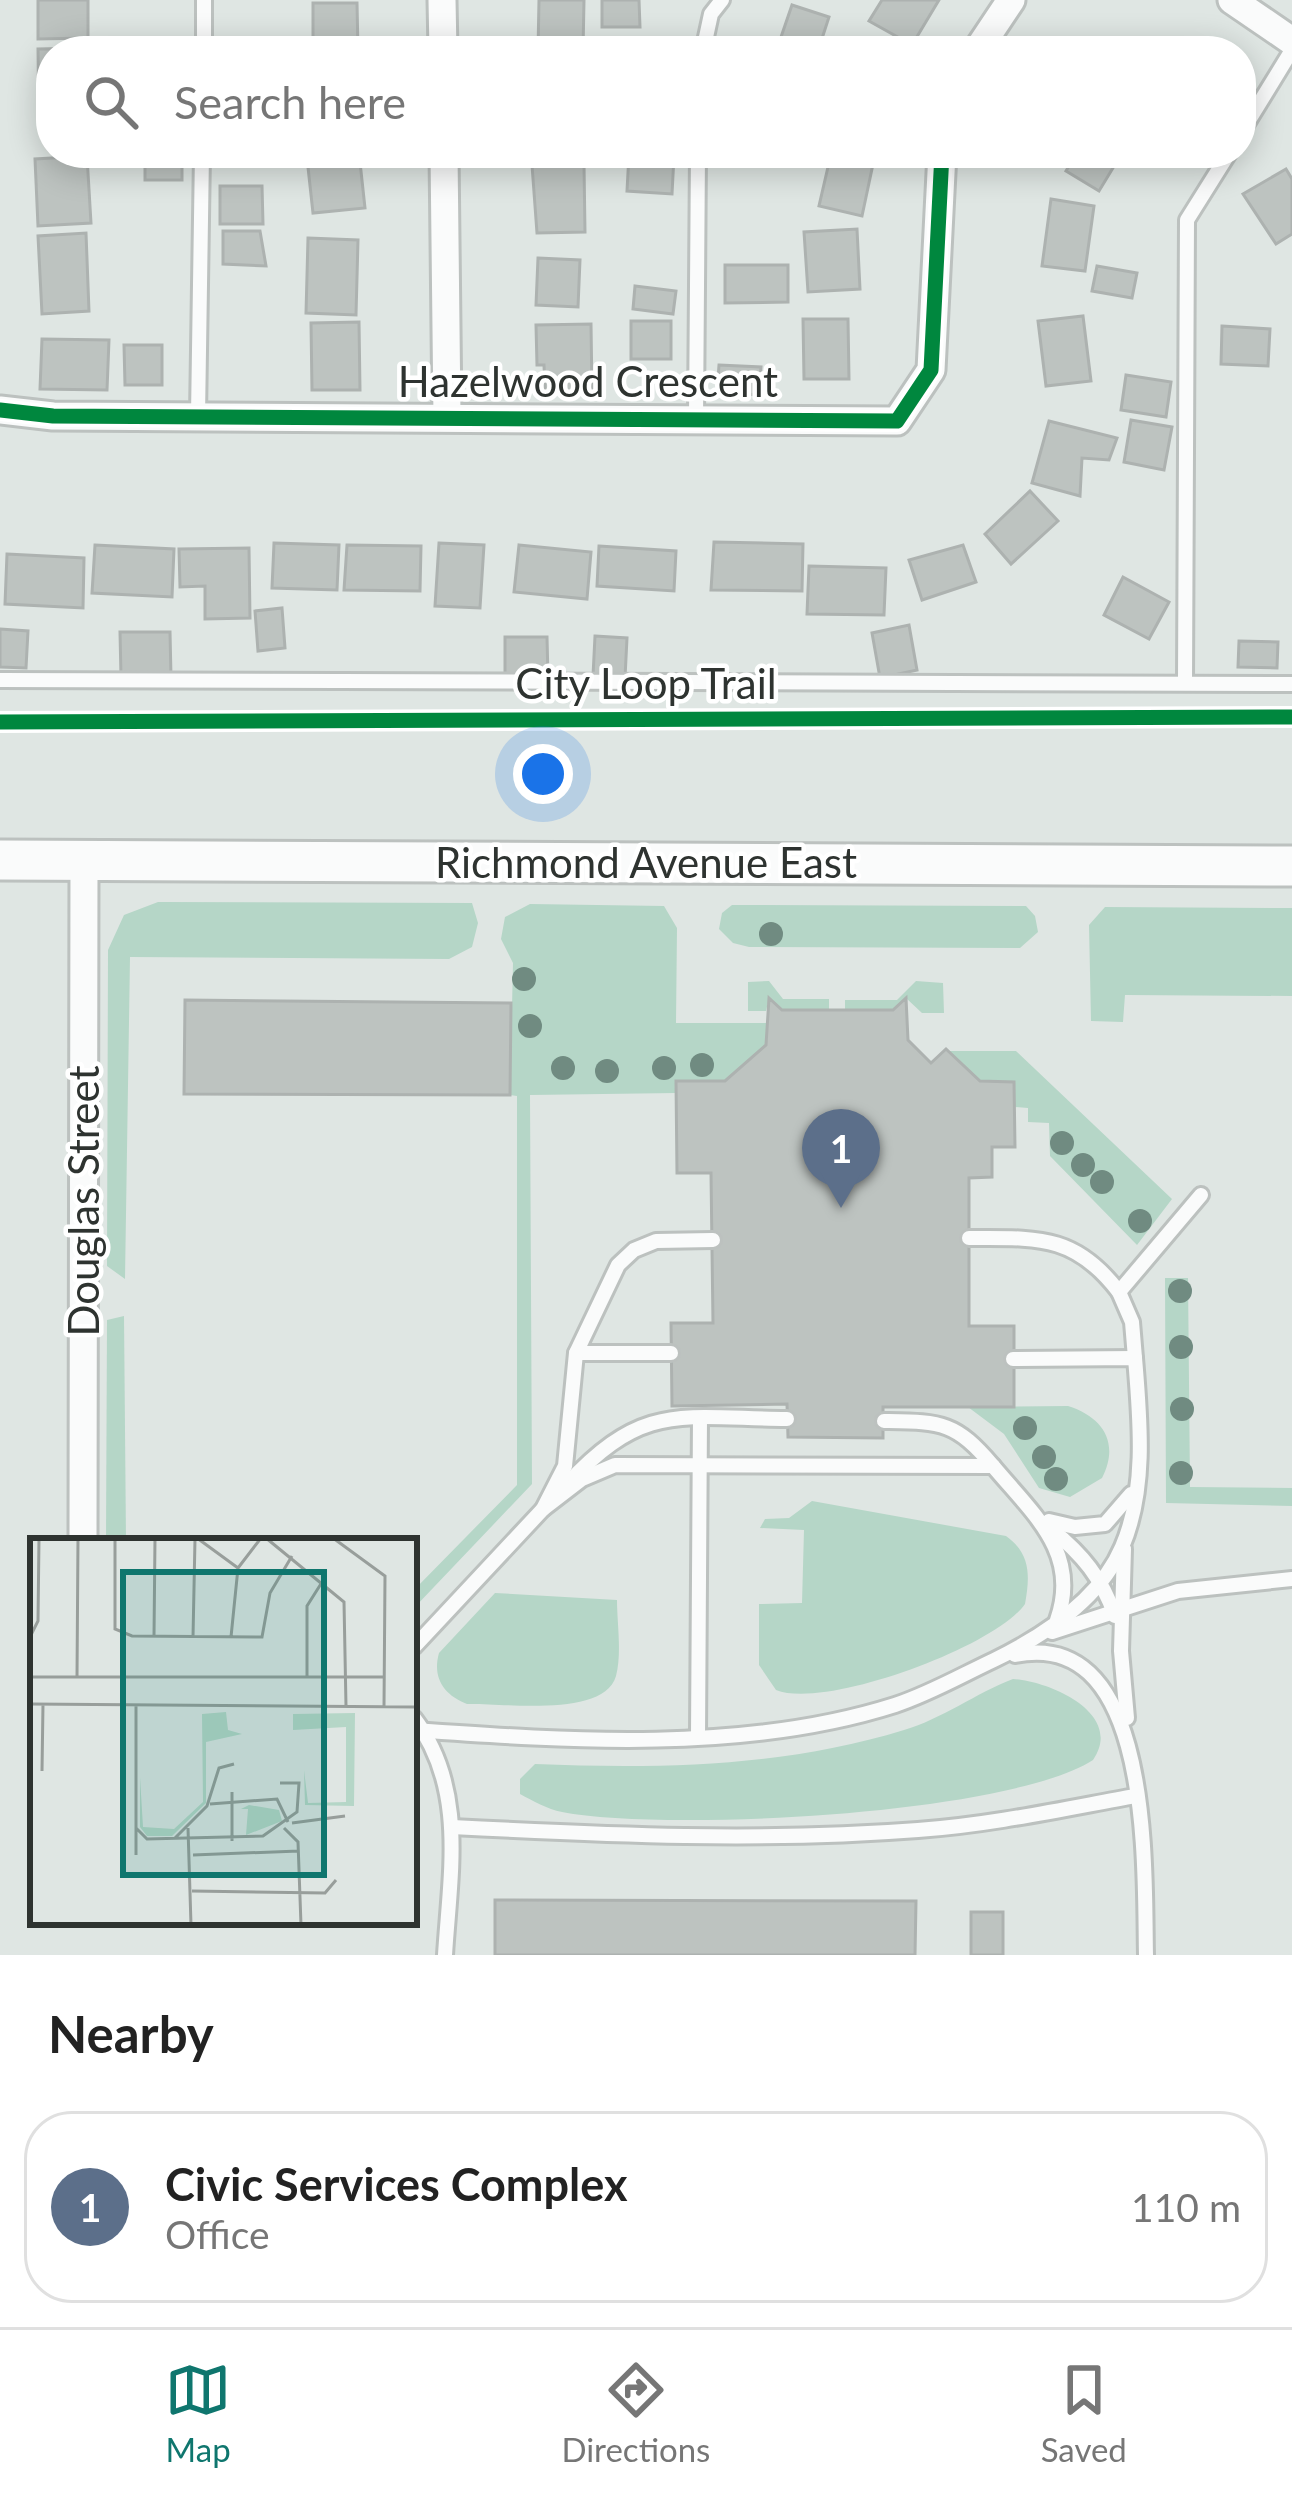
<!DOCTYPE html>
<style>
:root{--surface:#fff;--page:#f6f6f6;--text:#222;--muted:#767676;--line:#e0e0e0;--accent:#0f766e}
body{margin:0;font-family:Lato,sans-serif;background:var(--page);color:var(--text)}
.you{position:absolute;left:543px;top:774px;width:42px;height:42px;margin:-30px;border:9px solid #fff;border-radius:50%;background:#1a73e8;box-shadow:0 0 0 18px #1a73e833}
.badge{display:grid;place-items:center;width:78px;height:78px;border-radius:50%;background:var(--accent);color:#fff;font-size:39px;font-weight:700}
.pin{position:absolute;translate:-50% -99px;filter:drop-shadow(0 3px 6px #0008)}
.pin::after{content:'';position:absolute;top:63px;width:42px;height:36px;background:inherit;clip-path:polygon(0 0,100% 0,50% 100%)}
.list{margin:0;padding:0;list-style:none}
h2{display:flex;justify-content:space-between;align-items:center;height:156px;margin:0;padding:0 48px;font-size:51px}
h2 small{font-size:39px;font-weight:400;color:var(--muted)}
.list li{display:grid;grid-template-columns:78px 1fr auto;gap:36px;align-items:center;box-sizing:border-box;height:192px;margin:0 24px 24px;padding:0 24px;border:3px solid var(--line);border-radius:48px}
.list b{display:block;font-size:45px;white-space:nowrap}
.list p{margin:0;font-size:39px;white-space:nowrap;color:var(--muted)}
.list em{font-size:39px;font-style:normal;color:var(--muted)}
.icon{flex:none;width:66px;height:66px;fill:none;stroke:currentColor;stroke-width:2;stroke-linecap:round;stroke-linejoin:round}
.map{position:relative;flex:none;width:1292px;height:1955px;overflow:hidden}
.search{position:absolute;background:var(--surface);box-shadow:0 6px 30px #0003;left:36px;right:36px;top:36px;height:132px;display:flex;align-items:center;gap:30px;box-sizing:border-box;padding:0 42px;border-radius:48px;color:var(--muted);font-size:45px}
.sheet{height:372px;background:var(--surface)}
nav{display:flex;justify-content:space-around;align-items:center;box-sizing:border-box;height:168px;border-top:3px solid var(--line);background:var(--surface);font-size:33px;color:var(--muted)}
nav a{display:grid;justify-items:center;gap:6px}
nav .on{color:var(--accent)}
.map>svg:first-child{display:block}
</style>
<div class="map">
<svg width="1292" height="1955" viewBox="0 0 1292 1955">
<rect width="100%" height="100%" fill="#dfe6e3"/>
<g fill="#b5d6c7">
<path d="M158 902 472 903 478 923 472 947 449 959 130 957 125 1279 107 1266 108 950 124 915Z"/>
<path d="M530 904 664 906 677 928 676 1023H766V1045L725 1081H676V1093L530 1095 532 1484 414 1608V1590L517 1485V1096L510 1095 513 963 501 939 505 917Z"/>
<path d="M732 905 1026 906 1035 916 1038 932 1020 948 749 947 733 943 719 929 722 913Z"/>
<path d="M1105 907 1292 908V996L1125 995 1123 1022 1091 1021 1089 925Z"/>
<path d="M769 981 783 999H829V1010H782L769 998 766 1011H748V982Z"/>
<path d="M916 981 943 983 944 1013H922L906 998 893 1010H845V1000H897Z"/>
<path d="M949 1051H1016L1172 1199 1137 1245 1050 1156 1049 1123 1028 1122V1108L1015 1107 1014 1083 980 1081Z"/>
<path d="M1165 1278H1188L1190 1487 1292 1488V1506L1166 1503Z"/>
<path d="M124 1316 126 1541H106L107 1320Z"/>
<path d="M1068 1406C1103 1417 1120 1443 1102 1478L1070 1497 1039 1488 1004 1434 968 1407Z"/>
<path d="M812 1501 1006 1536C1031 1554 1030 1576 1025 1604 995 1647 825 1710 776 1690L759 1665V1604L802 1603 804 1530 760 1528 765 1519 789 1518Z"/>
<path d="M495 1593 617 1600C617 1623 622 1653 616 1676 604 1718 504 1703 467 1704 444 1695 432 1678 439 1653Z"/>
<path d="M1013 1679C1049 1681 1125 1713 1093 1760 1007 1815 665 1832 562 1812 547 1809 533 1801 520 1794V1779L535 1764C659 1769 784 1767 904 1730 942 1719 976 1693 1013 1679Z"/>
</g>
<g fill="#bdc3c0" stroke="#adb2b0" stroke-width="3">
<path d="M38 0H88V38L38 39Z"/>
<path d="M539 0H584L583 51H538Z"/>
<path d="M602 0H639L640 27H602Z"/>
<path d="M882 0H939L912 45 869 21Z"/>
<path d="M313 3H357L358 51H313Z"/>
<path d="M792 5 829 17 818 51 780 40Z"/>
<path d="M88 48 51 51V124H39L38 49Z"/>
<rect x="145" y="153" width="37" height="27"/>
<path d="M359 153 365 208 313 213 307 158Z"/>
<path d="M1077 153H1122L1099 191 1066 171Z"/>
<path d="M629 154 674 156 672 194 627 191Z"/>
<path d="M831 154 873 164 862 216 819 206Z"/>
<path d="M87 156 91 223 38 226 35 159Z"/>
<path d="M532 165H584L585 232 537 233Z"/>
<path d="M1286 169 1292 179V234L1276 244 1243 194Z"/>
<path d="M220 186H262L263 224H220Z"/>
<path d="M1051 199 1094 206 1085 271 1042 266Z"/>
<path d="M857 229 860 289 808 292 804 232Z"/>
<path d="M223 231H260L266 266 223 264Z"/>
<path d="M86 233 89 311 42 314 38 236Z"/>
<path d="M308 238 358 240 356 315 306 313Z"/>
<path d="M538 258 580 260 578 307 536 305Z"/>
<path d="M725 265H788V302L725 303Z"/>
<path d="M1097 266 1137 273 1132 298 1092 291Z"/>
<path d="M635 286 676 291 673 314 633 309Z"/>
<path d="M1083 316 1091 381 1046 386 1038 321Z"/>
<path d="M803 319H848L849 379H804Z"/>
<rect x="631" y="321" width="40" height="38"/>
<path d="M359 322 360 390H312L311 323Z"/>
<path d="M591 324 592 392H545L544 365H537L536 325Z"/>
<path d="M1222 326 1270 329 1268 366 1221 364Z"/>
<path d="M42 339 109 340 107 390 40 389Z"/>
<path d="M124 345H162V385H125Z"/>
<path d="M719 365 761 367 759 395 717 393Z"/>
<path d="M1126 375 1171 382 1166 417 1121 410Z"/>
<path d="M1131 420 1172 427 1164 470 1124 462Z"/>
<path d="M1049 421 1117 438 1109 460 1082 458 1080 496 1032 483Z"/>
<path d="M1030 491 1058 521 1011 564 985 534Z"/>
<path d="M714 542 803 544 802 591 711 590Z"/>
<path d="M274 543 339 545 337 590 272 588Z"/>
<path d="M439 543 484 545 480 608 435 606Z"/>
<path d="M95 545 174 549 172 597 92 593Z"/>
<path d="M347 545 421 546 420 591 344 590Z"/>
<path d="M519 545 591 552 587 599 514 592Z"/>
<path d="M963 545 976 582 922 600 909 560Z"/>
<path d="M599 546 676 551 674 591 597 586Z"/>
<path d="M249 548 250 618 205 619V586L180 587 179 549Z"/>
<path d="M7 554 84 558 83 608 5 604Z"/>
<path d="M809 566 886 568 884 615 807 614Z"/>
<path d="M1123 577 1169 602 1149 639 1104 615Z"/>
<path d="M282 608 285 648 258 651 255 611Z"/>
<path d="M909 625 917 670 880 678 872 633Z"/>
<path d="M0 629 28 631 26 668 0 667Z"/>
<path d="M120 632H170L171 677H121Z"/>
<path d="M595 636 627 638 625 678 593 676Z"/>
<path d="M505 637H547L548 677H505Z"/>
<path d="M1239 641 1278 642 1277 668 1238 667Z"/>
<path d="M769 998 782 1010H893L906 998 908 1040 931 1063 946 1049 980 1081 1014 1082 1015 1147H992V1177L969 1178V1326H1014V1407H883V1438L788 1437 787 1404 672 1406 671 1323H713L711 1173H677L676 1081H725L766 1045Z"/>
<path d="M185 1000 511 1003 510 1095 184 1094Z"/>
<path d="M495 1900 916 1901 915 1955H495Z"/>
<rect x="971" y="1912" width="32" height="43"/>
</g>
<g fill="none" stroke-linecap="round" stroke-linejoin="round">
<g stroke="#bcc1bf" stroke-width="20">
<g id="lane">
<path d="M204 51V0"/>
<path d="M703 51 711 14 722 0"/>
<path d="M1241 133 1292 50"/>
<path d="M198 416 202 153"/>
<path d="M696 419 698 153"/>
<path d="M0 680 1292 684"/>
<path d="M1185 683 1187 220 1229 153"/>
<path d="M969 1238C1037 1238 1075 1234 1119 1292"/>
<path d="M576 1353H671"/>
<path d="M1135 1358 1132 1322 1119 1292 1201 1195"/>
<path d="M884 1421C941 1422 955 1421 993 1466"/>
<path d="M567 1484C644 1401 681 1418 787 1419"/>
<path d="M543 1509 582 1479 615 1465 993 1466C1033 1514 1081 1553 1057 1620"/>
<path d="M1049 1521 1075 1527 1105 1524 1131 1494"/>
<path d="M1051 1529C1082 1554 1102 1578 1115 1616"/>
<path d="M1124 1549 1121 1651 1127 1718"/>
<path d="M1052 1632 1178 1591 1292 1579"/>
<path d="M414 1647 543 1509 565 1466 576 1353 618 1265 634 1250 656 1241 713 1240"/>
<path d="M1015 1655C1154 1626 1144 1870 1146 1955"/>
<path d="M414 1718C467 1788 450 1873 445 1955"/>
<path d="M414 1730C570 1741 744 1753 895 1705 929 1694 962 1675 994 1660 1043 1636 1100 1599 1122 1547 1147 1489 1140 1419 1135 1358L1013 1359"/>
<path d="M698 1737 700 1418"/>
<path d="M452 1827C608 1835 762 1842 918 1830 990 1825 1063 1809 1135 1796"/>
</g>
</g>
<g stroke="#bcc1bf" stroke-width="33">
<g id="street">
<path d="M442 0 443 51"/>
<path d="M1232 0 1292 41"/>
<path d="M977 51 1011 0"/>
<path d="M444 153 447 416"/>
<path d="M0 410 53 416 897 421 931 370 942 153"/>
<path d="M83 1541 84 862"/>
</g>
</g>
<g stroke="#bcc1bf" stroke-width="45">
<path id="secondary" d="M0 860 1292 866"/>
</g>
<use href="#lane" stroke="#fafbfb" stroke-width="14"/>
<use href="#street" stroke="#fafbfb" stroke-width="27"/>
<use href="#secondary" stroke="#fafbfb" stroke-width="39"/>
<g stroke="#fff" stroke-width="22">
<g id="cycleway">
<path d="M0 410 53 416 897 421 931 370 942 153"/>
<path d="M0 722 1292 717"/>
</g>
</g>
<use href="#cycleway" stroke="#00873e" stroke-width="15"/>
</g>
<g fill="#708b81">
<circle cx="771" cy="934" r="12"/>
<circle cx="524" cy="979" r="12"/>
<circle cx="530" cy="1026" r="12"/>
<circle cx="702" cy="1065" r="12"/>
<circle cx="563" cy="1068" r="12"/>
<circle cx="664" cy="1068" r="12"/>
<circle cx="607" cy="1071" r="12"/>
<circle cx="1062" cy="1143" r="12"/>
<circle cx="1083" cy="1165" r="12"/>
<circle cx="1102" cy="1182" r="12"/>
<circle cx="1140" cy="1221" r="12"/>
<circle cx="1180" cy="1291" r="12"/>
<circle cx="1181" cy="1347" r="12"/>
<circle cx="1182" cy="1409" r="12"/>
<circle cx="1025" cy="1428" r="12"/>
<circle cx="1044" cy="1457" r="12"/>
<circle cx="1181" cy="1473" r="12"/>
<circle cx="1056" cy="1479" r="12"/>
</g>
<g text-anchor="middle" stroke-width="9" stroke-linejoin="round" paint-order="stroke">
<g font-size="42" fill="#2e3330" stroke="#fff">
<text x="588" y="397">Hazelwood Crescent</text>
<text x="646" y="699">City Loop Trail</text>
<text x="646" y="878">Richmond Avenue East</text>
<text transform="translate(84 1201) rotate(-90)" y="15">Douglas Street</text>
</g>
</g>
<g transform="translate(30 1538)">
<rect width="387" height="387" fill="#dfe6e3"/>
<path d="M196 174 198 192 212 196 176 204V265L142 298H117L110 289V239L113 289 144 291 173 264 172 176ZM325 175 324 268 275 267 274 232 278 265 316 264V189L263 192V176ZM219 267 249 272 252 283 216 297 218 271H211Z" fill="#b5d6c7"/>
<path fill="none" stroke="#989e9b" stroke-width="3" d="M85 0V91L102 98 232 99 240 55 262 18M167 0 208 30 201 99M236 0 314 64 316 168M303 0 355 38 354 169M208 30 231 0M124 98 125 0M0 99 8 83 9 0M163 99 165 1M0 139H355M47 139 48 0M277 140V68L294 41M0 166 387 169M12 233 13 166M180 266 247 261 258 284M262 285 315 278M106 290 117 301 233 298 267 274 269 245H250M158 290 161 387M254 290 268 304 271 387M144 301 177 268 189 230 204 226M202 303V254M106 317V168M163 317 269 313M162 353 295 355 306 342"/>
<path fill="#0f766e" fill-opacity="0.15" stroke="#0f766e" stroke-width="6" d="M93 34H294V337H93Z"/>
<rect width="387" height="387" fill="none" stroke="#2e3330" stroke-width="6"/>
</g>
</svg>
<div class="you"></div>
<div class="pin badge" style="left:841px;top:1208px;background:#5c6f8a">1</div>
<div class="search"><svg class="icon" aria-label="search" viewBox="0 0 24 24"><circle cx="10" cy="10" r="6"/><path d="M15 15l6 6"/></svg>Search here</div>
</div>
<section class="sheet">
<h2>Nearby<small></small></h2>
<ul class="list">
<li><span class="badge" style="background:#5c6f8a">1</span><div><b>Civic Services Complex</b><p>Office</p></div><em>110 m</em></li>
</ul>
</section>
<nav>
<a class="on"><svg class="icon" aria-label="map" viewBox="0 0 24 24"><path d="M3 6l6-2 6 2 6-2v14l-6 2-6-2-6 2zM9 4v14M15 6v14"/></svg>Map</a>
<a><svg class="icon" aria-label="directions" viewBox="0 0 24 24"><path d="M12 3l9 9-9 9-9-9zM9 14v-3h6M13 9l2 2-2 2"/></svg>Directions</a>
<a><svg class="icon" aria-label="saved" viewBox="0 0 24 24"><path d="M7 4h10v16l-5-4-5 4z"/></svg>Saved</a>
</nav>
